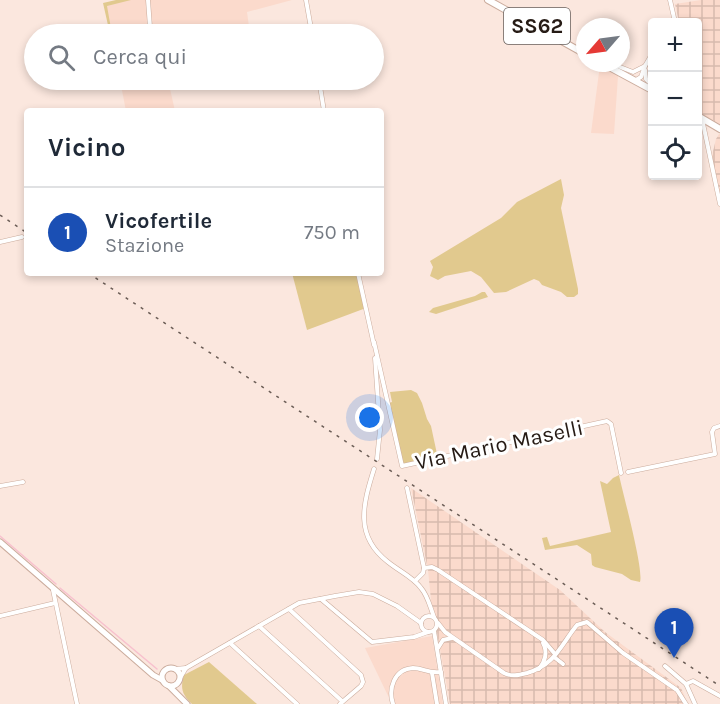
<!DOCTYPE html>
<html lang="it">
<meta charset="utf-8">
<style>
:root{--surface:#fff;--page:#f2f2f3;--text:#1f2937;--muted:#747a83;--line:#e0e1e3;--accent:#8252cb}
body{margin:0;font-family:Karla,sans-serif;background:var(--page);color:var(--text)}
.controls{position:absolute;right:18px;top:18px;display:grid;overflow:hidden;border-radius:6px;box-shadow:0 3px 9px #0003}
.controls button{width:54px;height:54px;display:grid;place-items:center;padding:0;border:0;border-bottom:2px solid var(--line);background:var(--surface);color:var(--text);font:30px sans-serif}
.compass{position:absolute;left:576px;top:18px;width:54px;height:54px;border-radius:50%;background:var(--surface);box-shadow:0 3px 9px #0003;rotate:242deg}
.you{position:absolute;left:370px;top:418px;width:21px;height:21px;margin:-15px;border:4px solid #fff;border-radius:50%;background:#1a73e8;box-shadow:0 0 0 9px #1a73e833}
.badge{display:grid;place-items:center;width:39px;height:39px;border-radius:50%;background:var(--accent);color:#fff;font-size:20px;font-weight:700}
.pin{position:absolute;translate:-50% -50px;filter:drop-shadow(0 2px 3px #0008)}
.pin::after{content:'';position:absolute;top:32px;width:21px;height:18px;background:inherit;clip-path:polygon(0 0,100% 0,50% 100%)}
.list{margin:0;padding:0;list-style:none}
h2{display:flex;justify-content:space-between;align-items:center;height:78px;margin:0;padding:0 24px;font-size:26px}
h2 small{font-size:20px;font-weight:400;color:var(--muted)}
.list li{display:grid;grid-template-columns:39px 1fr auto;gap:18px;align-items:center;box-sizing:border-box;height:90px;padding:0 24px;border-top:2px solid var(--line)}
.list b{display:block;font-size:22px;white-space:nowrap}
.list p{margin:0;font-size:20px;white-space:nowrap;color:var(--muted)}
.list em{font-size:20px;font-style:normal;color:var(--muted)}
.icon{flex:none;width:33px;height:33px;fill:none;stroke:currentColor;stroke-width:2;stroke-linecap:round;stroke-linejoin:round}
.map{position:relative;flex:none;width:720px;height:704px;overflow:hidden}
.search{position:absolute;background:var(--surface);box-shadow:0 3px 9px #0003;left:24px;top:24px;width:360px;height:66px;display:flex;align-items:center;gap:15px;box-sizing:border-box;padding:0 21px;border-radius:33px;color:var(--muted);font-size:22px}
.panel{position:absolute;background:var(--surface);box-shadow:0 3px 9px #0003;left:24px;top:108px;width:360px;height:168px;border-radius:6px}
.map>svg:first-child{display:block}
</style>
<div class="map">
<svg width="720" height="704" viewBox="0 0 720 704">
<defs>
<pattern id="industrial-grid" width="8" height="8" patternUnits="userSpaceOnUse" patternTransform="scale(1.5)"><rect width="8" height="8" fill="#fbdacc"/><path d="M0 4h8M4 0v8" fill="none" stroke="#d7baae"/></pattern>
</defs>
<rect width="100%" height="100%" fill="#fbe7de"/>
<g fill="#fbdacc">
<path d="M121 0H292L247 12 250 34H110L104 4Z"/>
<path d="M600 65 618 76 614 134 591 133Z"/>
<path d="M120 80H168L175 111H126Z"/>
<path d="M432 636 443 704H392L365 648Z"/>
</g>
<g fill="url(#industrial-grid)">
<path d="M701 0H720V124L698 112V22H679L675 4Z"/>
<path d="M719 134H720V195L711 160 716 139Z"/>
<path d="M411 488 560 590 605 632 681 688 688 704H450L431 600 428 570Z"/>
</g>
<g fill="#e1c98e">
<path d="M116 0H131L107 6 112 34H110L103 3Z"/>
<path d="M561 179 564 195 561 208 578 289V294L574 297H567L561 292 542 285 539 281 534 279 506 292 494 293 481 277 471 271 445 276 438 280 430 276 433 267 430 261 501 218 517 202Z"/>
<path d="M292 273H358L366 308 307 330Z"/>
<path d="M482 292H485L488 297 436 314 429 312 433 308 475 296Z"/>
<path d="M411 390 417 393 422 403 427 419 431 426 437 454 436 457 403 464 389 403 392 402 390 392Z"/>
<path d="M619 475C623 494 644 570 640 582L631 580 622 574 595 567 592 565 591 554 577 545 545 550 542 538 547 537 550 546 611 532 600 481 607 484 613 478Z"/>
<path d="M209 662 257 704H192C182 695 180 688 184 675Z"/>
</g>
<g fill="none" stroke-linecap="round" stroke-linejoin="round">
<g stroke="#f8c1ce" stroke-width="1.5">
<path d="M0 536 56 584"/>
<path d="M60 588 157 669"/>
</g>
<g stroke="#cbac9d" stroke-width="5">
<g id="street">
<path d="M148 0 150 27"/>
<path d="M306 0 312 34"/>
<path d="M670 0 675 22"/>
<path d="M610 63 633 72 645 66"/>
<path d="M645 70 646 79 652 85"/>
<path d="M319 80 324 111"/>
<path d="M636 80 641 77 645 66 652 54"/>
<path d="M702 119 720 204"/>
<path d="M0 242 22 237"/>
<path d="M358 273 374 345"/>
<path d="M374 342 402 466 607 421 611 424 621 473"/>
<path d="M375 358 380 430 377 459"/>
<path d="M374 469C363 504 354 536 388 562 399 571 413 577 421 588 428 596 430 607 434 617"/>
<path d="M628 472 715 454 712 432 714 428 720 426"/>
<path d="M0 486 23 482"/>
<path d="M407 488 424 568 423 573 415 581"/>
<path d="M424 568 432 567 438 570 543 640 555 654"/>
<path d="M53 590 77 704"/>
<path d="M321 599 372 642 414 637 428 632"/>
<path d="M289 609 361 675 363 682 361 686 340 704"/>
<circle cx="429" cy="624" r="8"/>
<path d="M0 616 55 603"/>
<path d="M438 623 445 632 504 673C512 677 519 675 527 673 555 665 560 646 577 625L587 622 623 653 677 690 686 704"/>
<path d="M259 626 342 701"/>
<path d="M434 631 446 704"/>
<path d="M230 643 297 704"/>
<path d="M438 648 443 640 452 638"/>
<path d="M554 657 563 664"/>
<path d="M665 666 686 684 695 704"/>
<path d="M186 668 299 603 335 596 359 592 373 594 397 606 421 623"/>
<path d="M175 669 186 668 180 678"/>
<path d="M539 669C545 662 548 652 543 643"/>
<path d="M432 673 437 704"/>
<path d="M686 684 693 681 720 696"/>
<path d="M393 704C388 689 394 669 413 668 423 668 429 674 441 672"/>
</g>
</g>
<g stroke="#cbac9d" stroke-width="7">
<g id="secondary">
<path d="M0 542 153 675 162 680"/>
<circle cx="171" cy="677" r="9"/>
<path d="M169 686 187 704"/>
</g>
</g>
<g stroke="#cbac9d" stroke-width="8">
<g id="primary">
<path d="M488 0 585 54"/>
<path d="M602 63 652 90"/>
<path d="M698 116 720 129"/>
</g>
</g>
<use href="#street" stroke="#fff" stroke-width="4"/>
<use href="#secondary" stroke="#fff" stroke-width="5"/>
<use href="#primary" stroke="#fff" stroke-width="6"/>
<g stroke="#6b5d56" stroke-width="1.5" stroke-dasharray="3 6" stroke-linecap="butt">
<path d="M0 215 27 233"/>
<path d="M88 273 720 686"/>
</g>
</g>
<g text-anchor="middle" stroke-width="6" stroke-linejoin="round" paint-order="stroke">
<rect fill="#fff" stroke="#675f5b" stroke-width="1.5" x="504" y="8" width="66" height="36" rx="4.5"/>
<g font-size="21" font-weight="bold" fill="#261b15">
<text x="537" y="33">SS62</text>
</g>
<g font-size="22" fill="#261b15" stroke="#fff">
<text transform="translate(499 444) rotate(-12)" y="8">Via Mario Maselli</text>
</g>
</g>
</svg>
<div class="controls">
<button>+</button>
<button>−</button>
<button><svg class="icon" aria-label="locate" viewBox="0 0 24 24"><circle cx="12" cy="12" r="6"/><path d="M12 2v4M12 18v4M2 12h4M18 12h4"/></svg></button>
</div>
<svg class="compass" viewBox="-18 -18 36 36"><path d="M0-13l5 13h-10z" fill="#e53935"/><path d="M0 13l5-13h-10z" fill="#747a83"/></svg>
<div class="you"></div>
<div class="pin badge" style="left:674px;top:658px;background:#1a4fb4">1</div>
<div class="search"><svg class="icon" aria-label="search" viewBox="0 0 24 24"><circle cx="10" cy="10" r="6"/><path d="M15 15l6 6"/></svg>Cerca qui</div>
<section class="panel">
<h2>Vicino<small></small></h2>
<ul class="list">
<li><span class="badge" style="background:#1a4fb4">1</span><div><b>Vicofertile</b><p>Stazione</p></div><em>750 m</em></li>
</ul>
</section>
</div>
